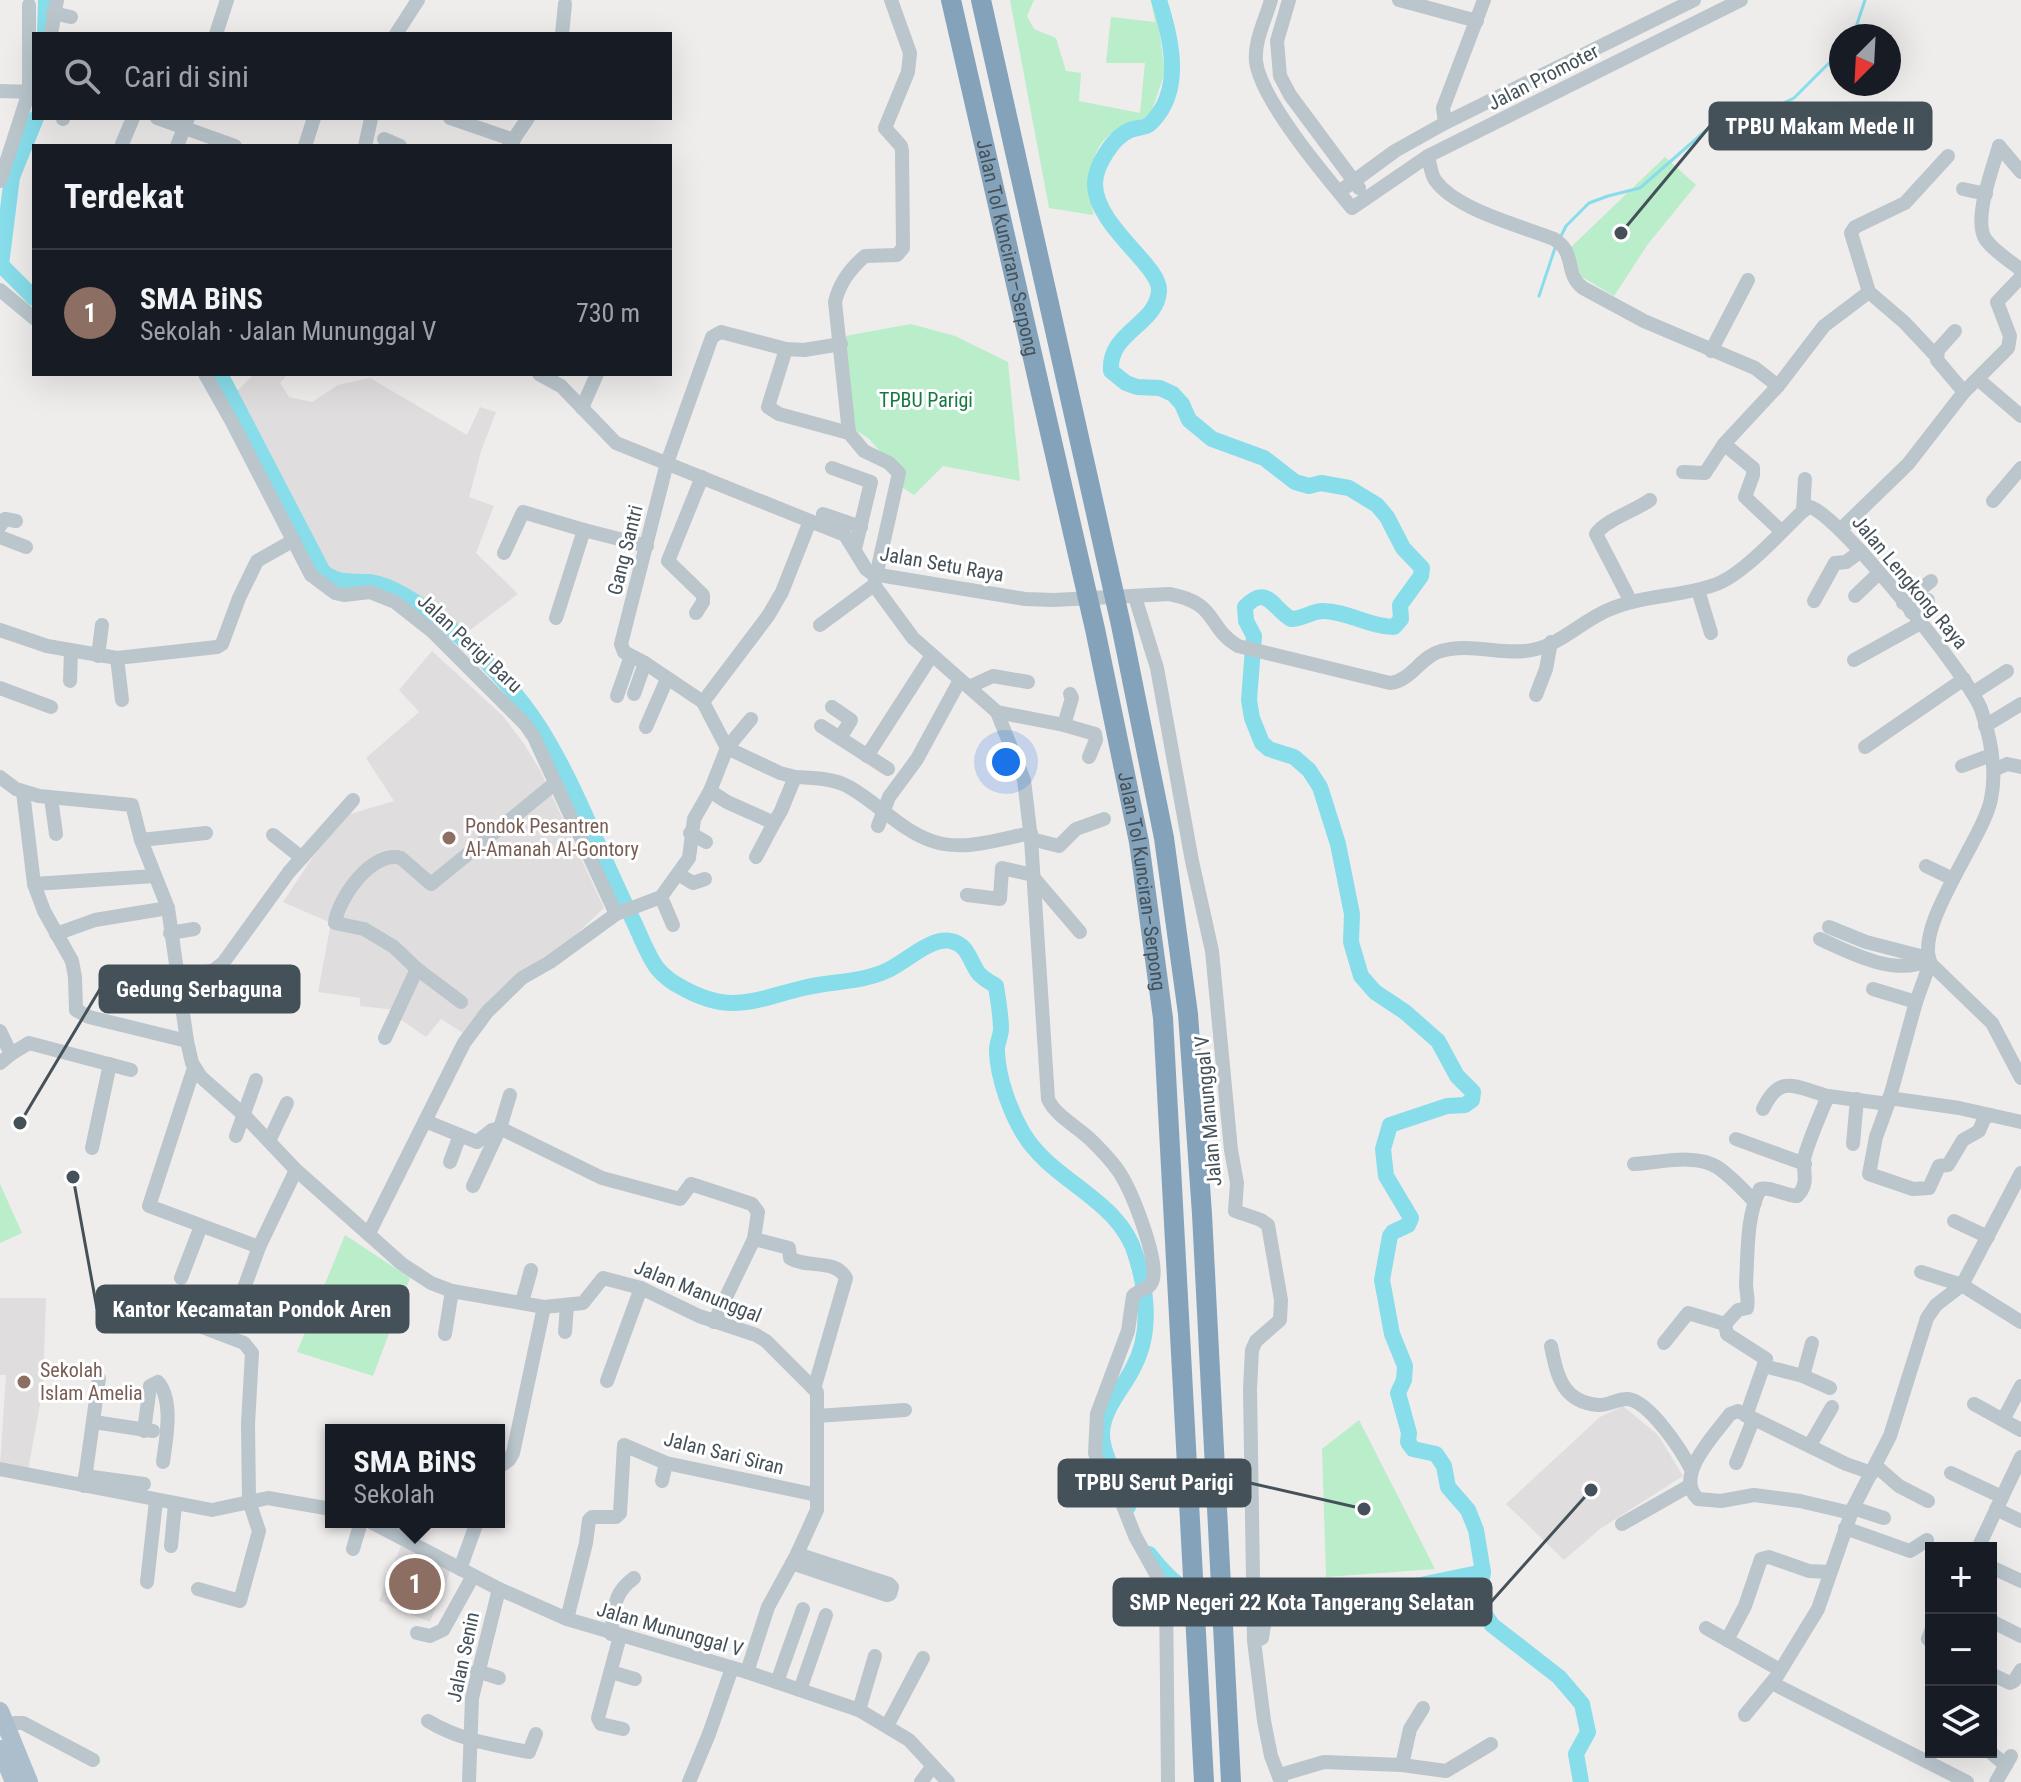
<!DOCTYPE html>
<html lang="id">
<meta charset="utf-8">
<style>
:root{--surface:#171b24;--page:#242831;--text:#f1f3f6;--muted:#9ea1a6;--line:#363941;--accent:#1a73e8}
body{margin:0;font-family:"Roboto Condensed",sans-serif;background:var(--page);color:var(--text)}
.controls{position:absolute;right:24px;bottom:24px;display:grid;overflow:hidden;border-radius:0px;box-shadow:0 8px 32px #0002}
.controls button{width:72px;height:72px;display:grid;place-items:center;padding:0;border:0;border-bottom:2px solid var(--line);background:var(--surface);color:var(--text);font:40px sans-serif}
.compass{position:absolute;left:1829px;top:24px;width:72px;height:72px;border-radius:50%;background:var(--surface);box-shadow:0 8px 32px #0002;rotate:204deg}
.you{position:absolute;left:1006px;top:762px;width:28px;height:28px;margin:-20px;border:6px solid #fff;border-radius:50%;background:#1a73e8;box-shadow:0 0 0 12px #1a73e833}
.badge{display:grid;place-items:center;width:52px;height:52px;border-radius:50%;background:var(--accent);color:#fff;font-size:26px;font-weight:700}
.pin{position:absolute;translate:-50% -50%;border:4px solid #fff;box-shadow:0 2px 8px #0006}
.popup{position:absolute;left:325px;top:1424px;width:180px;height:104px;box-sizing:border-box;display:grid;place-content:center;border-radius:0px;background:var(--surface);filter:drop-shadow(0 2px 6px #0005);font-size:26px;white-space:nowrap;color:var(--muted)}
.popup b{font-size:30px;color:var(--text)}
.popup::after{content:'';position:absolute;left:50%;top:100%;margin-left:-16px;border:16px solid transparent;border-top-color:var(--surface)}
.list{margin:0;padding:0;list-style:none}
h2{display:flex;justify-content:space-between;align-items:center;height:104px;margin:0;padding:0 32px;font-size:34px}
h2 small{font-size:26px;font-weight:400;color:var(--muted)}
.list li{display:grid;grid-template-columns:52px 1fr auto;gap:24px;align-items:center;box-sizing:border-box;height:128px;padding:0 32px;border-top:2px solid var(--line)}
.list b{display:block;font-size:30px;white-space:nowrap}
.list p{margin:0;font-size:26px;white-space:nowrap;color:var(--muted)}
.list em{font-size:26px;font-style:normal;color:var(--muted)}
.icon{flex:none;width:44px;height:44px;fill:none;stroke:currentColor;stroke-width:2;stroke-linecap:round;stroke-linejoin:round}
.map{position:relative;flex:none;width:2021px;height:1782px;overflow:hidden}
.search{position:absolute;background:var(--surface);box-shadow:0 8px 32px #0002;left:32px;top:32px;width:640px;height:88px;display:flex;align-items:center;gap:20px;box-sizing:border-box;padding:0 28px;border-radius:0px;color:var(--muted);font-size:30px}
.panel{position:absolute;background:var(--surface);box-shadow:0 8px 32px #0002;left:32px;top:144px;width:640px;height:232px;border-radius:0px}
.map>svg:first-child{display:block}
</style>
<div class="map">
<svg width="2021" height="1782" viewBox="0 0 2021 1782">
<rect width="100%" height="100%" fill="#efecec"/>
<g fill="#e0ddde">
<path d="M254 374H288L280 383 289 397 312 402 338 385 370 378 467 435 480 407 496 412 481 451 469 497 494 506 476 553 518 594 454 642 409 591 395 585 333 580 315 555 309 530 233 395Z"/>
<path d="M432 651 503 716 524 744 540 770 604 908 549 960 463 1033 441 1019 426 1037 397 1017 396 1010 360 1006V998L318 992 331 923 283 902 318 849 350 814 394 801 366 758 419 712 399 690Z"/>
<path d="M0 1298H46L43 1388 28 1470 0 1466 6 1375H0Z"/>
<path d="M1623 1406 1658 1435 1683 1476 1600 1529 1564 1560 1506 1504 1600 1417Z"/>
<path d="M401 1546 452 1567 430 1622 379 1601Z"/>
</g>
<g fill="#baedca">
<path d="M1010 0H1034L1027 16 1034 29 1056 38 1066 71 1081 73 1079 101 1140 113 1145 63H1106L1111 17 1155 22 1151 0H1155L1165 72 1150 116C1088 136 1090 155 1093 215L1049 208Z"/>
<path d="M1665 157 1696 185 1648 244 1614 296 1582 277 1571 247Z"/>
<path d="M911 324 955 336 1008 362 1020 481 943 466 914 495 897 484 898 471 868 438 852 428 845 336Z"/>
<path d="M0 1184 22 1233 0 1243Z"/>
<path d="M345 1235 410 1278 373 1376 297 1352Z"/>
<path d="M1359 1420 1435 1569 1326 1577 1322 1449Z"/>
</g>
<g fill="none" stroke-linecap="round" stroke-linejoin="round">
<g stroke="#87ddea" stroke-width="3">
<path d="M1853 36 1865 0"/>
<path d="M1560 238 1566 226 1589 203 1608 196 1640 188 1719 119 1736 117 1748 121 1794 98 1841 51"/>
<path d="M1539 296 1556 245"/>
</g>
<g stroke="#87ddea" stroke-width="16">
<path d="M1159 0C1171 38 1184 89 1152 122 1147 128 1138 127 1130 130 1113 137 1095 166 1095 184 1095 226 1161 266 1159 291 1157 325 1108 332 1111 371L1126 383 1137 387 1160 388 1173 394 1182 404 1189 420 1212 439 1264 458 1295 482 1309 486 1321 483 1349 488 1377 505 1387 517 1403 548 1422 568 1421 576 1400 605 1401 619 1394 627C1370 627 1347 611 1323 611 1312 611 1303 619 1291 619 1273 609 1267 583 1245 607L1246 621 1254 636 1249 700 1252 718 1262 743 1269 749 1294 757 1309 770 1320 787 1338 844 1352 914 1351 942 1361 976 1375 992 1405 1012 1438 1041 1457 1076 1473 1092 1472 1100 1465 1105 1447 1106 1390 1125 1383 1149 1386 1176 1411 1218 1408 1225 1393 1232 1390 1236 1382 1280 1392 1334 1405 1366 1404 1380 1398 1393 1409 1433 1408 1442 1413 1449 1436 1454 1444 1466 1448 1487 1468 1510 1476 1530 1483 1572"/>
<path d="M45 34 46 0"/>
<path d="M34 298 1 265 12 177 36 118"/>
<path d="M220 374 323 572C344 589 362 576 385 586 439 608 509 679 540 728 577 787 599 852 630 914 639 931 646 953 657 968 663 975 673 983 681 987 730 1015 754 1000 803 988 831 981 859 983 886 971 905 963 929 937 951 941 968 945 969 959 977 971 981 978 990 982 996 986 998 1000 1001 1015 1001 1029 1001 1036 996 1045 997 1052 998 1078 1010 1111 1023 1133 1052 1182 1120 1199 1136 1256 1147 1291 1152 1334 1133 1368 1123 1389 1103 1408 1102 1433 1101 1452 1121 1488 1128 1507"/>
<path d="M1149 1554C1173 1585 1189 1597 1228 1603L1406 1588 1483 1572 1478 1604 1492 1625 1559 1677 1582 1704 1588 1732 1576 1754 1581 1782"/>
</g>
<g stroke="#bac5cc" stroke-width="14">
<path d="M1271 0C1266 18 1254 41 1256 61 1260 99 1326 177 1352 208L1428 156 1741 0"/>
<path d="M1289 0 1277 41 1280 76 1290 95 1359 188"/>
<path d="M1399 0 1477 21"/>
<path d="M53 13 71 17"/>
<path d="M51 34 57 0"/>
<path d="M216 34 227 0"/>
<path d="M396 34 418 0"/>
<path d="M562 34 565 4"/>
<path d="M0 91 34 92"/>
<path d="M157 118 235 146"/>
<path d="M450 118 514 140"/>
<path d="M63 119V118"/>
<path d="M1445 123 1443 108 1484 0"/>
<path d="M384 139 400 146"/>
<path d="M122 144 133 118"/>
<path d="M177 146 188 118"/>
<path d="M305 146 314 118"/>
<path d="M365 146 371 119"/>
<path d="M509 146 528 118"/>
<path d="M1999 146C1993 168 1972 221 1986 240 1995 252 2010 261 2021 270"/>
<path d="M1999 146 2021 172"/>
<path d="M1428 156C1430 164 1431 174 1435 180 1456 210 1522 226 1554 239 1577 253 1564 274 1583 288L1644 321 1755 368 1778 386"/>
<path d="M0 181 29 92V5"/>
<path d="M1963 189 1986 194"/>
<path d="M1339 192 1395 151 1445 123 1694 0"/>
<path d="M0 290 34 318"/>
<path d="M1955 331 1938 350 1937 360 1964 392"/>
<path d="M786 349 768 407 779 414 849 433 864 451 889 463 899 473 874 585 913 638 997 712 1024 780 1031 839 1048 1099C1056 1117 1080 1128 1093 1142 1103 1152 1114 1163 1121 1175 1132 1193 1161 1264 1152 1282 1149 1290 1138 1290 1133 1296L1128 1331 1097 1414 1095 1453 1101 1471 1120 1498 1135 1536 1166 1592 1168 1782"/>
<path d="M1711 351 1748 280"/>
<path d="M1937 357 1904 322 1869 292 1851 233 1855 227 1905 203 1948 156"/>
<path d="M205 374 231 420 311 575 335 593 344 595 370 592 395 602 433 632 525 724 534 737 616 914"/>
<path d="M539 374 561 386 616 443 845 535 866 569 873 574 1025 599 1054 600 1169 594C1219 603 1206 627 1238 646L1390 683C1411 681 1421 656 1441 651 1471 642 1502 656 1532 650 1560 645 1582 621 1608 610 1642 595 1679 597 1714 585 1742 576 1781 532 1803 511L1810 507C1839 515 1969 677 1981 709 1990 736 1997 771 1991 799 1984 838 1910 931 1932 965L1992 1023 2021 1078"/>
<path d="M1979 380 2021 416"/>
<path d="M582 408 597 374"/>
<path d="M849 433 835 302C839 284 851 268 865 256L897 255 903 248 902 151 901 146 885 128 908 72 910 53 891 0"/>
<path d="M1724 444 1753 468V475L1745 497 1781 531"/>
<path d="M832 468 871 482 855 549"/>
<path d="M1683 472 1705 473 1724 444 1778 386 1824 326 1869 292"/>
<path d="M1993 501 2021 468"/>
<path d="M1803 511 1805 479"/>
<path d="M823 514 861 527"/>
<path d="M0 526 5 519 16 521"/>
<path d="M1841 529 1908 464 1964 392 2008 348 2010 336 1997 302 2021 277"/>
<path d="M0 537 26 547"/>
<path d="M504 553 523 512 584 530"/>
<path d="M1698 590 1711 633"/>
<path d="M1855 596 1879 573"/>
<path d="M1135 597 1157 668 1192 861 1212 951 1231 1150 1237 1183 1235 1211 1261 1220 1268 1225 1281 1300 1280 1320 1256 1341 1252 1350 1250 1389 1254 1641 1264 1721 1271 1756 1281 1782"/>
<path d="M1630 600 1596 534C1605 520 1635 511 1650 500"/>
<path d="M1814 601 1835 563 1846 562 1861 551"/>
<path d="M1903 603 1931 581"/>
<path d="M1911 612 1928 600"/>
<path d="M696 613 703 602V595L668 561 702 477"/>
<path d="M556 618 584 530 647 546"/>
<path d="M820 625 874 585"/>
<path d="M0 630 47 646 117 658 217 647 222 644 239 598 257 561 294 540"/>
<path d="M98 656 102 625"/>
<path d="M117 658 122 700"/>
<path d="M1854 660 1919 624"/>
<path d="M70 681 71 651"/>
<path d="M969 687 993 676 1028 682"/>
<path d="M0 688 51 707"/>
<path d="M1973 693 2007 671"/>
<path d="M634 694 645 663"/>
<path d="M1536 695 1546 669 1551 642"/>
<path d="M617 696 631 656"/>
<path d="M703 702 645 663 624 652 621 644 667 463 712 337 721 332 786 349 804 350 841 344"/>
<path d="M832 707 851 720 840 738"/>
<path d="M997 712 1064 725 1095 734 1096 740 1089 757"/>
<path d="M751 719 727 748 780 773 795 777"/>
<path d="M1064 725 1072 698 1070 694"/>
<path d="M821 726 888 769"/>
<path d="M1985 726 2021 704"/>
<path d="M646 727 667 679"/>
<path d="M1865 747 1964 679"/>
<path d="M867 756 932 655"/>
<path d="M1962 766 1991 755"/>
<path d="M1994 770 2007 764 2021 767"/>
<path d="M0 777 16 789 39 796 132 805 141 840 168 908 187 1041 192 1063 201 1077 244 1115 296 1170 402 1264 431 1283 452 1291 544 1307 583 1303 603 1278 641 1288 699 1316 756 1335 766 1341 817 1392V1510L797 1554 768 1607 747 1672"/>
<path d="M710 791 727 802 774 823 781 811 795 777C812 778 834 778 849 787 878 803 900 830 932 841 963 852 1000 839 1031 833"/>
<path d="M23 792 34 884 44 911 72 961 75 977 76 1010 89 1017 187 1041"/>
<path d="M51 798 56 834"/>
<path d="M878 826 889 797 917 759 960 680"/>
<path d="M690 833 706 842"/>
<path d="M273 835 302 858"/>
<path d="M1031 839 1059 846 1076 829 1104 819"/>
<path d="M141 840 206 833"/>
<path d="M756 857 774 823"/>
<path d="M1926 866 1953 879"/>
<path d="M678 874 693 883 705 879"/>
<path d="M1033 877 1080 932"/>
<path d="M34 884 154 876"/>
<path d="M967 895 1000 899 1002 868 1033 875"/>
<path d="M661 897 673 925"/>
<path d="M1829 927 1866 942 1928 958"/>
<path d="M170 933 194 929"/>
<path d="M56 934 95 920 168 908"/>
<path d="M1820 939C1851 953 1895 977 1929 960"/>
<path d="M417 969 461 1002"/>
<path d="M178 979 214 970 223 963 289 872 353 800"/>
<path d="M1873 989 1916 1002"/>
<path d="M0 1031 11 1054 0 1063"/>
<path d="M385 1038 417 969 394 947 364 929 335 923C338 898 372 850 401 858L431 884 554 784"/>
<path d="M11 1054 29 1043 131 1070"/>
<path d="M194 1068 149 1206 259 1247"/>
<path d="M1889 1098 1959 1108 2021 1122"/>
<path d="M1888 1104 1876 1137 1869 1174 1913 1189 1929 1188 1939 1166 1948 1165 1963 1140 1979 1131 1984 1119 1990 1115"/>
<path d="M1763 1109C1780 1073 1795 1087 1828 1096"/>
<path d="M425 1121 477 1142 492 1130 500 1128 602 1178 680 1199 691 1184 752 1204 758 1212 754 1239 714 1322"/>
<path d="M236 1136 256 1080"/>
<path d="M1736 1139 1805 1164"/>
<path d="M269 1141 287 1103"/>
<path d="M1853 1144 1857 1099"/>
<path d="M92 1148 110 1064"/>
<path d="M450 1162 460 1135"/>
<path d="M1634 1164C1659 1163 1695 1153 1717 1167 1731 1176 1743 1190 1755 1202"/>
<path d="M473 1186 500 1128 510 1095"/>
<path d="M1954 1221 1988 1237"/>
<path d="M369 1233 464 1043 487 1012 522 978 550 962 616 914 661 897 689 858 694 819 710 791 727 748 703 702 768 616 782 592 810 521"/>
<path d="M754 1239 789 1248 790 1258C807 1269 835 1258 846 1278L814 1389"/>
<path d="M1921 1272 1962 1285 2021 1322"/>
<path d="M181 1278 201 1226"/>
<path d="M522 1302 531 1270"/>
<path d="M145 1305 244 1343 252 1353 248 1424 249 1501 259 1531 240 1601 198 1589"/>
<path d="M1725 1324 1738 1310 1747 1308C1749 1300 1746 1292 1746 1283 1748 1253 1746 1217 1760 1189 1771 1186 1785 1196 1797 1196 1811 1183 1801 1170 1805 1155 1811 1135 1820 1115 1828 1096L1888 1104 1916 1002 1930 963"/>
<path d="M1725 1324 1727 1334 1766 1359 1746 1416"/>
<path d="M565 1332 567 1306"/>
<path d="M445 1334 452 1291"/>
<path d="M227 1335 259 1247 296 1170"/>
<path d="M1664 1343 1688 1313 1725 1324"/>
<path d="M1551 1346C1557 1375 1562 1402 1598 1405 1608 1406 1618 1398 1628 1399 1650 1402 1681 1450 1691 1469"/>
<path d="M1764 1366 1803 1376 1830 1388"/>
<path d="M1803 1376 1812 1343"/>
<path d="M607 1381 641 1288"/>
<path d="M1974 1404 2021 1430"/>
<path d="M817 1416 905 1410"/>
<path d="M2003 1420 2021 1386"/>
<path d="M94 1422 153 1431"/>
<path d="M144 1431 150 1386 158 1382C174 1401 166 1439 163 1462"/>
<path d="M1810 1445 1832 1407"/>
<path d="M1736 1463 1753 1420"/>
<path d="M1876 1466 1899 1486 1928 1501"/>
<path d="M499 1467 509 1460 513 1453 544 1307"/>
<path d="M0 1469 212 1510 268 1498 331 1509"/>
<path d="M1951 1473 2002 1497"/>
<path d="M85 1476 144 1484"/>
<path d="M662 1481 666 1463"/>
<path d="M84 1486 99 1378"/>
<path d="M1853 1508 1884 1518"/>
<path d="M1996 1509 2021 1521"/>
<path d="M1851 1513 1800 1501 1754 1495 1721 1501 1698 1499C1673 1476 1715 1435 1730 1414L1738 1411 1846 1464 1872 1473"/>
<path d="M371 1522 499 1589 567 1619 747 1672 859 1710 909 1740 948 1782"/>
<path d="M1622 1524 1689 1486"/>
<path d="M1845 1528 1910 1551 1927 1540"/>
<path d="M171 1546 175 1504"/>
<path d="M1978 1548 2021 1457"/>
<path d="M353 1549 361 1522"/>
<path d="M792 1563 887 1595 890 1594 892 1587 889 1584 797 1554"/>
<path d="M1991 1567 2021 1581"/>
<path d="M460 1569 477 1522"/>
<path d="M147 1582 156 1501"/>
<path d="M567 1619 586 1543 589 1520 592 1517H616L620 1513 624 1445 666 1463 817 1495"/>
<path d="M1991 1621 2021 1636"/>
<path d="M1706 1628 1780 1670"/>
<path d="M1931 1631 1928 1639 1931 1642"/>
<path d="M417 1633 430 1636 443 1630 473 1576"/>
<path d="M611 1634C615 1609 612 1594 634 1578"/>
<path d="M620 1636 598 1718 601 1724 623 1729"/>
<path d="M1727 1640 1745 1606 1761 1559 1769 1557 1809 1571 1830 1572"/>
<path d="M1255 1641 1262 1638 1265 1618 1268 1614 1414 1594 1442 1592"/>
<path d="M477 1671 499 1678"/>
<path d="M611 1672 635 1679"/>
<path d="M1991 1674 2010 1683 2014 1681 2021 1670"/>
<path d="M777 1682 803 1609"/>
<path d="M1772 1683 1967 1782"/>
<path d="M800 1690 826 1615"/>
<path d="M859 1710 875 1656"/>
<path d="M1745 1715 1777 1676 1818 1609 1853 1508 1890 1436 1927 1318 1936 1305 1962 1285 2021 1173"/>
<path d="M428 1721C459 1740 494 1745 529 1752L536 1734"/>
<path d="M887 1726 923 1658"/>
<path d="M6 1727 15 1723H23L93 1760"/>
<path d="M1990 1752 2006 1765"/>
<path d="M1402 1765 1410 1729 1423 1708"/>
<path d="M1280 1775 1324 1762 1402 1765 1446 1771 1491 1744"/>
<path d="M469 1782 472 1698 499 1589"/>
<path d="M689 1782 709 1734 732 1668"/>
<path d="M921 1782 933 1766"/>
<path d="M1996 1782 2011 1756"/>
</g>
<g stroke="#acbecb" stroke-width="18">
<path d="M0 1711 29 1782"/>
<path d="M0 1749 14 1782"/>
</g>
<g stroke="#84a3bb" stroke-width="20">
<path id="s1" d="M951 0 1095 629 1139 842 1163 1018 1204 1782"/>
<path d="M981 0 1121 625 1164 838 1188 1014 1202 1214 1231 1782"/>
</g>
</g>
<g fill="#8d6e63" stroke="#fff" stroke-width="3">
<circle cx="449" cy="838" r="8"/>
<circle cx="24" cy="1382" r="8"/>
</g>
<g text-anchor="middle" stroke-width="6" stroke-linejoin="round" paint-order="stroke">
<g font-size="20" fill="#455159" stroke="#fff">
<text transform="translate(1543 77) rotate(-27)" y="7">Jalan Promoter</text>
<text dy="7" stroke="none"><textPath href="#s1" startOffset="254">Jalan Tol Kunciran–Serpong</textPath></text>
<text transform="translate(625 550) rotate(-76)" y="7">Gang Santri</text>
<text transform="translate(942 564) rotate(10)" y="7">Jalan Setu Raya</text>
<text transform="translate(1910 582) rotate(50)" y="7">Jalan Lengkong Raya</text>
<text transform="translate(470 643) rotate(43)" y="7">Jalan Perigi Baru</text>
<text dy="7" stroke="none"><textPath href="#s1" startOffset="902">Jalan Tol Kunciran–Serpong</textPath></text>
<text transform="translate(1208 1111) rotate(-95)" y="7">Jalan Manunggal V</text>
<text transform="translate(698 1291) rotate(22)" y="7">Jalan Manunggal</text>
<text transform="translate(724 1453) rotate(14)" y="7">Jalan Sari Siran</text>
<text transform="translate(670 1629) rotate(16)" y="7">Jalan Mununggal V</text>
<text transform="translate(463 1657) rotate(-78)" y="7">Jalan Senin</text>
</g>
<g font-size="20" fill="#177941" stroke="#fff">
<text x="926" y="407">TPBU Parigi</text>
</g>
<g font-size="20" fill="#785e54" stroke="#fff" text-anchor="start">
<text x="465" y="833">Pondok Pesantren<tspan x="465" dy="23">Al-Amanah Al-Gontory</tspan></text>
<text x="40" y="1377">Sekolah<tspan x="40" dy="23">Islam Amelia</tspan></text>
</g>
</g>
<path fill="none" stroke="#455159" stroke-width="3" d="M1621 233L1710 126M20 1123L100 989M73 1177L97 1309M1364 1509L1250 1483M1591 1490L1491 1602"/>
<g fill="#455159" stroke="#fff" stroke-width="3">
<circle cx="1621" cy="233" r="8"/>
<circle cx="20" cy="1123" r="8"/>
<circle cx="73" cy="1177" r="8"/>
<circle cx="1364" cy="1509" r="8"/>
<circle cx="1591" cy="1490" r="8"/>
</g>
<g fill="#455159" stroke="#455159" stroke-width="3">
<rect x="1710" y="103" width="221" height="46" rx="8"/>
<rect x="100" y="966" width="199" height="46" rx="8"/>
<rect x="97" y="1286" width="311" height="46" rx="8"/>
<rect x="1059" y="1460" width="191" height="46" rx="8"/>
<rect x="1114" y="1579" width="377" height="46" rx="8"/>
</g>
<g font-size="22" text-anchor="middle" font-weight="bold" fill="#fff">
<text x="1820" y="134">TPBU Makam Mede II</text>
<text x="199" y="997">Gedung Serbaguna</text>
<text x="252" y="1317">Kantor Kecamatan Pondok Aren</text>
<text x="1154" y="1490">TPBU Serut Parigi</text>
<text x="1302" y="1610">SMP Negeri 22 Kota Tangerang Selatan</text>
</g>
</svg>
<div class="controls">
<button>+</button>
<button>−</button>
<button><svg class="icon" aria-label="layers" viewBox="0 0 24 24"><path d="M12 4l9 5-9 5-9-5zM3 14l9 5 9-5"/></svg></button>
</div>
<svg class="compass" viewBox="-18 -18 36 36"><path d="M0-13l5 13h-10z" fill="#e53935"/><path d="M0 13l5-13h-10z" fill="#9ea1a6"/></svg>
<div class="you"></div>
<div class="pin badge" style="left:415px;top:1584px;background:#8d6e63">1</div>
<div class="popup"><b>SMA BiNS</b>Sekolah</div>
<div class="search"><svg class="icon" aria-label="search" viewBox="0 0 24 24"><circle cx="10" cy="10" r="6"/><path d="M15 15l6 6"/></svg>Cari di sini</div>
<section class="panel">
<h2>Terdekat<small></small></h2>
<ul class="list">
<li><span class="badge" style="background:#8d6e63">1</span><div><b>SMA BiNS</b><p>Sekolah · Jalan Mununggal V</p></div><em>730 m</em></li>
</ul>
</section>
</div>
